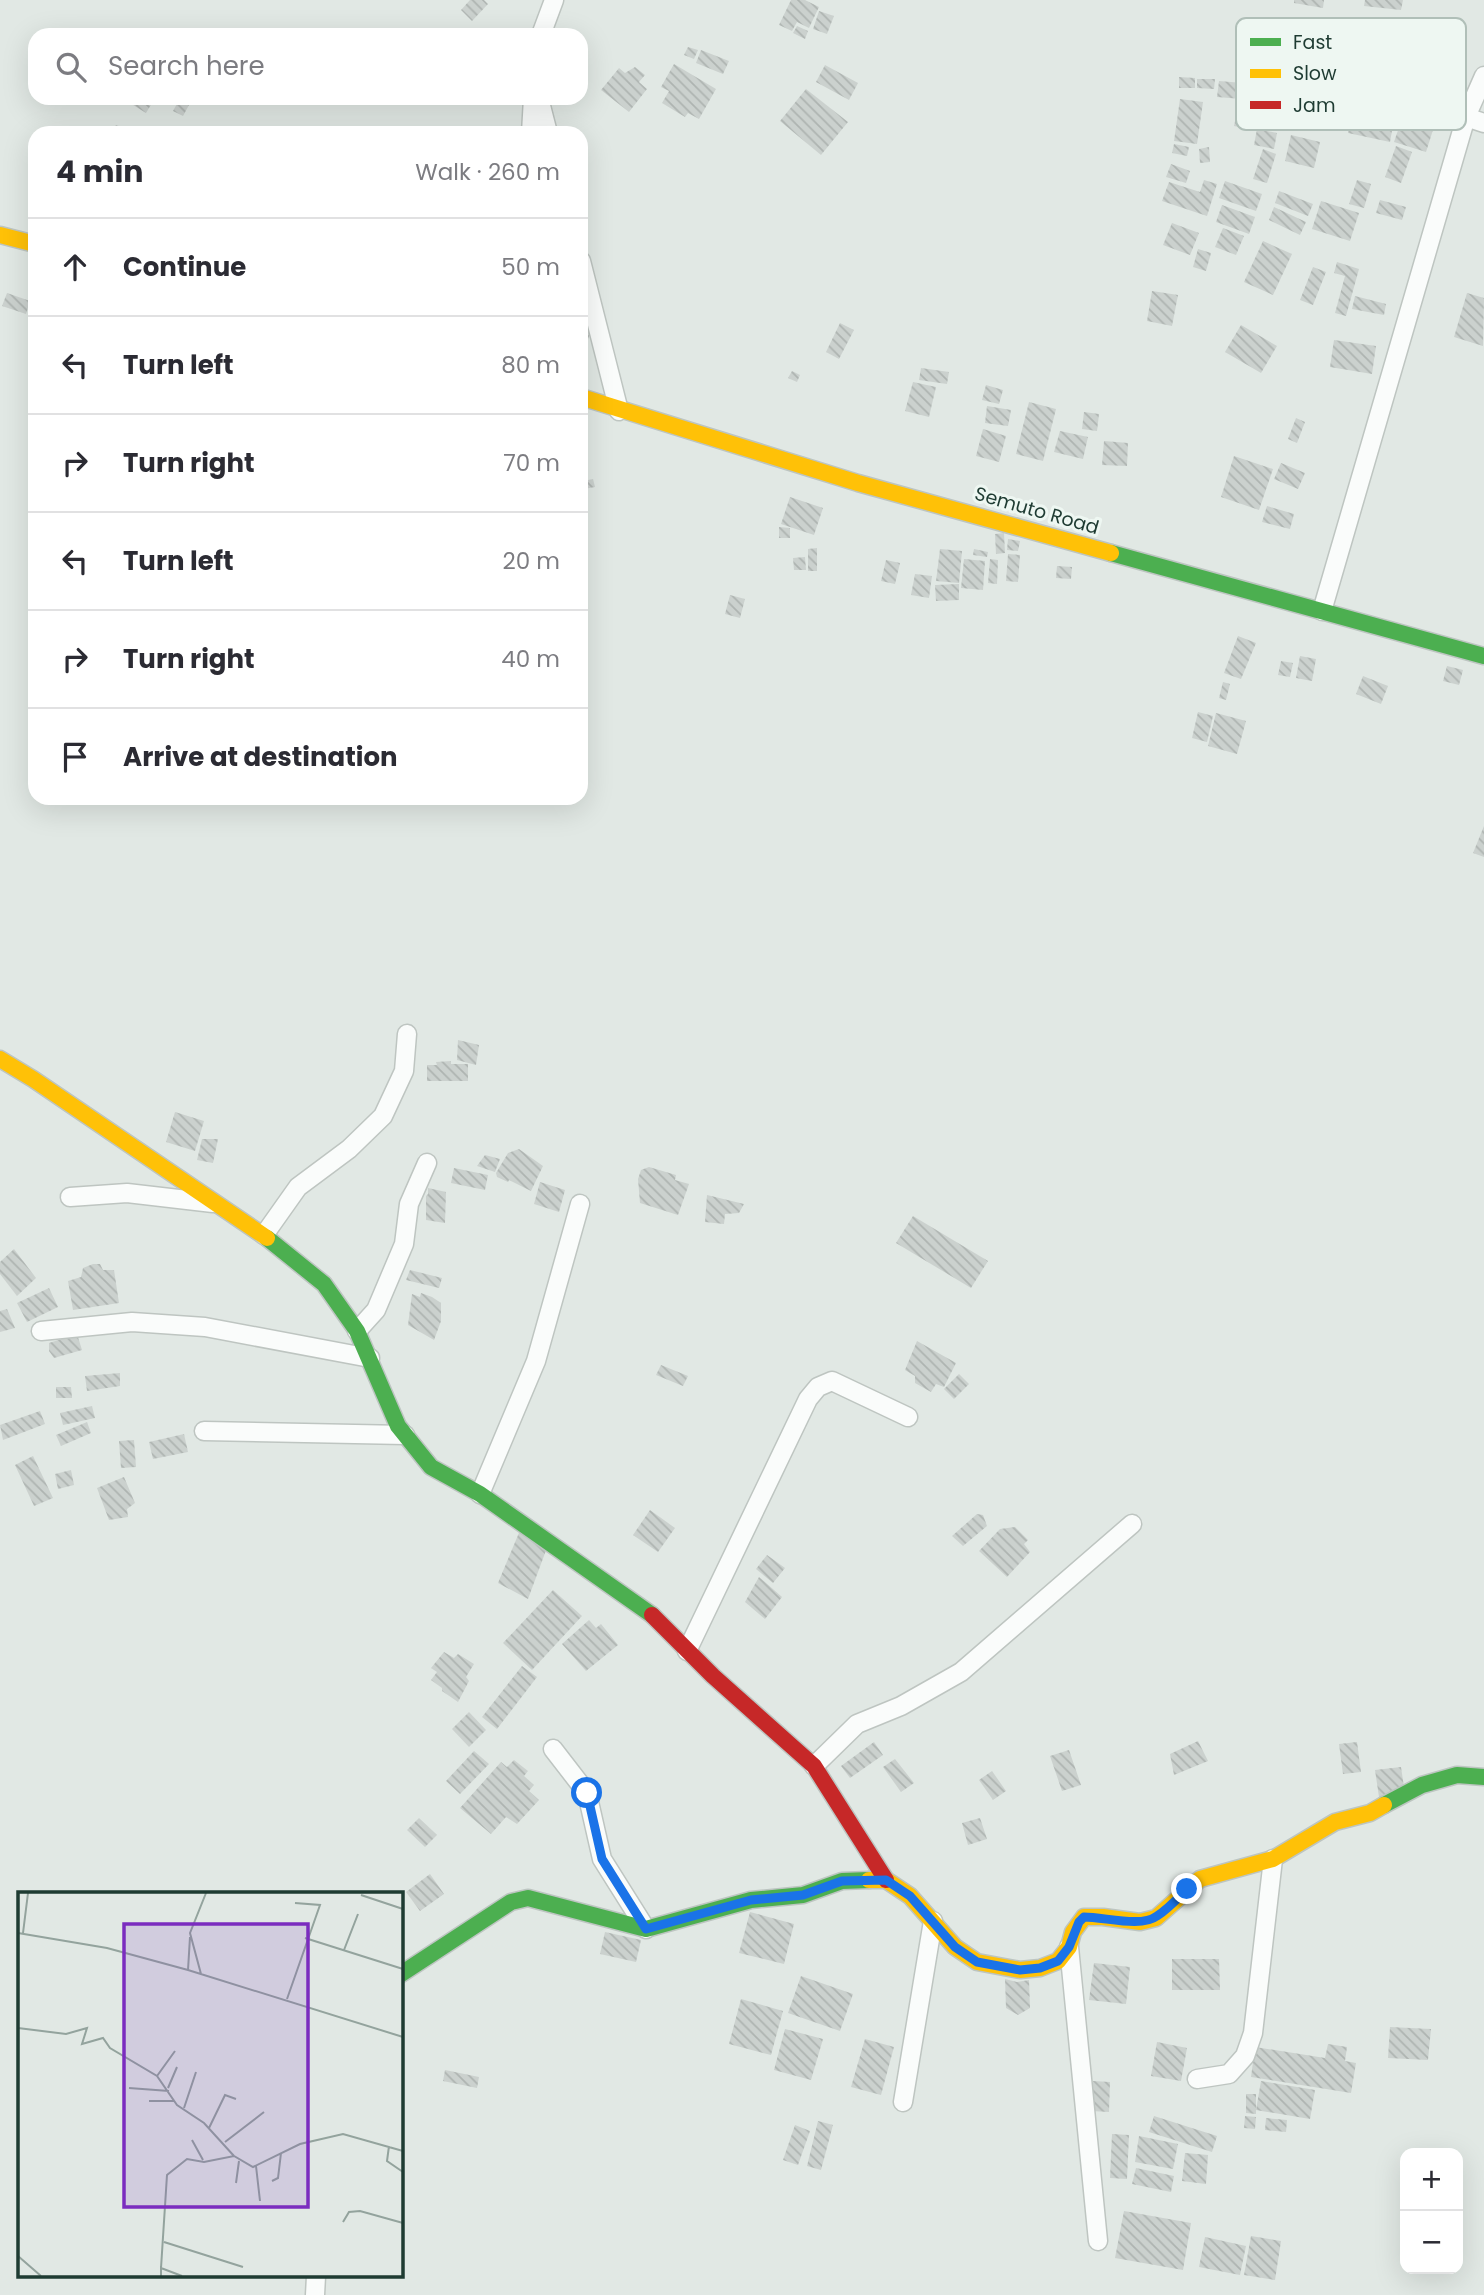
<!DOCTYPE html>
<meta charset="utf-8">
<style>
:root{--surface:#fff;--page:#f7f7f7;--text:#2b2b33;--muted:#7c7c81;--line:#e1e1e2}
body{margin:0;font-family:Poppins,sans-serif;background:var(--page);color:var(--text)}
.controls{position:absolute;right:21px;bottom:21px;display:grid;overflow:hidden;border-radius:14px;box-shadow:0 7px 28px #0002}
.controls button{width:63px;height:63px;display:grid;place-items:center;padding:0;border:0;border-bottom:2px solid var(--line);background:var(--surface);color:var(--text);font:35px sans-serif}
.stop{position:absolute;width:21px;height:21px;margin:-16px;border:5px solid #1a73e8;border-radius:50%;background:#fff}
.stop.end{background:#1a73e8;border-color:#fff;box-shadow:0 2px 7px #0008}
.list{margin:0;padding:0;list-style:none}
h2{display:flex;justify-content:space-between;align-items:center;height:91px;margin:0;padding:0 28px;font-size:30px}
h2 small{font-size:23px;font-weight:400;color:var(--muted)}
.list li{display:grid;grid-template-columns:46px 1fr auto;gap:21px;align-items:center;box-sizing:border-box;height:98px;padding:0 28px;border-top:2px solid var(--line)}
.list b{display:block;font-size:26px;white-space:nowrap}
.list em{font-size:23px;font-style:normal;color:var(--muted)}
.icon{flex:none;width:38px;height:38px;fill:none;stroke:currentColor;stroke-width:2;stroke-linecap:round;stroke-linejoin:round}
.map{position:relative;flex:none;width:1484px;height:2295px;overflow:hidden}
.search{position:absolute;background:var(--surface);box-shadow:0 7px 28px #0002;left:28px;top:28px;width:560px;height:77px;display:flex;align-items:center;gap:18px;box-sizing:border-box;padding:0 24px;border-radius:21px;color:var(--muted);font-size:26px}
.panel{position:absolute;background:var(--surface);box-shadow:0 7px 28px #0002;left:28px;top:126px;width:560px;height:679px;border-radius:21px}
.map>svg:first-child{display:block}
</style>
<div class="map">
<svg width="1484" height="2295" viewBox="0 0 1484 2295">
<defs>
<pattern id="building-back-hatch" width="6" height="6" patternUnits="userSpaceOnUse" patternTransform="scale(1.75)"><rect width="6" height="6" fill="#cbd1ce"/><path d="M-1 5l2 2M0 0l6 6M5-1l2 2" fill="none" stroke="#aeb4b1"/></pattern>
</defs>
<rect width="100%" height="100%" fill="#e1e8e4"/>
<g fill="url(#building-back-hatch)">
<path d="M470 0H484L488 4 472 21 461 10Z"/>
<path d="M791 0H805L819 7 809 28 797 22 792 31 779 25Z"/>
<path d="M1294 0H1324L1323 8 1294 3Z"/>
<path d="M1365 0H1403L1401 10 1364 6Z"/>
<path d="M819 11 834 16 827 34 813 29Z"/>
<path d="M1286 17 1339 22 1335 55 1282 50Z"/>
<path d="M797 26 808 31 805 39 793 33Z"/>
<path d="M688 47 698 50 694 59 684 55Z"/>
<path d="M701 50 729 61 723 74 696 63Z"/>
<path d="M674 64 716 89 699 119 688 113 685 117 662 103 669 91 661 87Z"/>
<path d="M825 65 858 83 849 100 816 82Z"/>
<path d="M635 67 645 75 639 82 647 89 629 112 601 90 619 68 625 73Z"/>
<path d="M1179 77 1195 78V88H1179Z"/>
<path d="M1197 79H1215L1214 89 1197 88Z"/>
<path d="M1219 81 1243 83 1242 99 1217 97Z"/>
<path d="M806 89 848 122 821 155 780 121Z"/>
<path d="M122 98H155L146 113Z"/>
<path d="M1180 99 1203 102 1197 144 1174 141Z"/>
<path d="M179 100 189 105 183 116 173 111Z"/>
<path d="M1407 104 1438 114 1426 152 1394 142Z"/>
<path d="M1237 112 1255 115 1252 130 1234 126Z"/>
<path d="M1351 117 1393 125 1390 142 1348 133Z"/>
<path d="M116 125 138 133H113Z"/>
<path d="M1257 129 1277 133 1274 149 1254 145Z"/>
<path d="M1291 135 1320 142 1314 168 1285 161Z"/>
<path d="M1174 144 1189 147 1187 156 1172 153Z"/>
<path d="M1396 146 1412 152 1401 183 1385 177Z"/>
<path d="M1209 147 1210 162 1200 163 1199 149Z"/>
<path d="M1263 149 1276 154 1267 183 1253 179Z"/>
<path d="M1171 164 1190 171 1186 183 1166 177Z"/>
<path d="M1204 180 1217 184 1207 216 1162 201 1169 182 1200 192Z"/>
<path d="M1357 180 1371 184 1364 208 1349 204Z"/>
<path d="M1225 181 1262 194 1256 211 1219 198Z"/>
<path d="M1279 191 1313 204 1308 216 1275 203Z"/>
<path d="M1380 200 1406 207 1402 220 1376 213Z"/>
<path d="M1321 201 1359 213 1350 241 1312 229Z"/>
<path d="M1222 205 1255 217 1249 234 1216 222Z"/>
<path d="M1274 207 1306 222 1300 235 1269 220Z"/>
<path d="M1172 223 1199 233 1190 255 1163 245Z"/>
<path d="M1223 228 1244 236 1236 255 1215 247Z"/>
<path d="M1263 241 1292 254 1273 295 1244 282Z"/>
<path d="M1198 249 1211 253 1206 271 1193 267Z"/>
<path d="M1337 262 1359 269 1346 316 1335 313 1345 276 1334 273Z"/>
<path d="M1313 267 1326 272 1313 305 1300 300Z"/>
<path d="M1152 291 1178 295 1172 326 1147 321Z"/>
<path d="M7 293 30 301 26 314 2 306Z"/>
<path d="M1467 293 1484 298 1483 346 1454 337Z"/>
<path d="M1355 296 1386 304 1384 315 1352 309Z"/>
<path d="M840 323 854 330 839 359 826 352Z"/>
<path d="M1241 325 1277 346 1261 373 1225 352Z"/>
<path d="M581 330 590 332 587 344 581 342Z"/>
<path d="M1334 340 1376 346 1372 374 1330 367Z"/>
<path d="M921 368 949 372 947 384 919 380Z"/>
<path d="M792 371 800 375 797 382 788 378Z"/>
<path d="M913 382 936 387 929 417 905 411Z"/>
<path d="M986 385 1003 390 999 404 982 400Z"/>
<path d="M1029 402 1056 409 1043 461 1016 454Z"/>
<path d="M987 406 1011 410 1008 426 985 423Z"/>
<path d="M1084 412 1099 414 1097 431 1082 429Z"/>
<path d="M1296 418 1305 422 1297 443 1288 439Z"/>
<path d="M983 429 1006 436 999 462 976 456Z"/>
<path d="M1060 431 1088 437 1083 459 1054 452Z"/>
<path d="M1104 441 1128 443 1127 466 1102 465Z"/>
<path d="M1234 456 1273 469 1259 510 1221 497Z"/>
<path d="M1281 463 1305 473 1298 489 1274 479Z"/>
<path d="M593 479 595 487 584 489 583 481Z"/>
<path d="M790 497 823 508 814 535 781 524Z"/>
<path d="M1267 506 1294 514 1290 529 1262 522Z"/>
<path d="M779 527 790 528V538H779Z"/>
<path d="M1004 533 1005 553 996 554 995 534Z"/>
<path d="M1008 539 1020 541 1018 551 1007 550Z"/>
<path d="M817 548V571H808V549Z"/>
<path d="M940 549 962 551 959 583 936 581Z"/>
<path d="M974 549 988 552 987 557 973 555Z"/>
<path d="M1008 554 1020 555 1018 582 1006 581Z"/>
<path d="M805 557 806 570H794L793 558Z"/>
<path d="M964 559 985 561 983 590 961 588Z"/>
<path d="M990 559 998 560 997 584 988 583Z"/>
<path d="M886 560 900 563 895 584 881 581Z"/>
<path d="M1057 566 1072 567 1071 579 1056 578Z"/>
<path d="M915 574 932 576 929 598 911 595Z"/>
<path d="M959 584V600L936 601 935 585Z"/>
<path d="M730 595 745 599 740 618 725 614Z"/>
<path d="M1238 636 1256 643 1241 679 1224 673Z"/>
<path d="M1300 656 1316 659 1312 681 1296 678Z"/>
<path d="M1281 661 1293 663 1290 677 1278 675Z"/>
<path d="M1447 666 1463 670 1459 685 1443 681Z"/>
<path d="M1363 676 1388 686 1381 704 1356 694Z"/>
<path d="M1223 682 1230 684 1226 700 1219 698Z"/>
<path d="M1198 712 1213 716 1207 742 1192 738Z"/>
<path d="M1216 713 1246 721 1237 754 1208 746Z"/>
<path d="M1484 826V857L1473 853Z"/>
<path d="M458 1040 479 1045 476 1065 457 1060Z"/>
<path d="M451 1061V1064H468V1081H427V1065H437L436 1062Z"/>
<path d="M175 1112 204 1121 195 1151 166 1142Z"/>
<path d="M202 1139H218L213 1163 197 1160Z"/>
<path d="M519 1149 543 1166 531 1191 509 1180 508 1182 497 1177 496 1173 508 1153Z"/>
<path d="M485 1155 500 1159 495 1172 477 1166Z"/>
<path d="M649 1167 676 1175 675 1180 689 1184 678 1215 640 1203 638 1179 641 1170Z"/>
<path d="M454 1168 488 1175 485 1190 451 1183Z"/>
<path d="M540 1182 565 1190 559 1212 534 1204Z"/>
<path d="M428 1188 446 1192 445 1223 426 1220V1196L428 1194Z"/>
<path d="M707 1195 744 1204 739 1213 725 1214 724 1224 705 1222Z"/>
<path d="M913 1216 988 1261 971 1288 896 1243Z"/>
<path d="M14 1249 36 1278 17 1296 0 1274V1262Z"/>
<path d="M93 1264H100L103 1270H114L119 1303 73 1310 68 1281 81 1277 83 1268Z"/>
<path d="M410 1270 442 1278 439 1288 406 1280Z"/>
<path d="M49 1288 58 1307 27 1322 17 1303Z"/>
<path d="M421 1293 432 1297 441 1303V1321L434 1340 408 1325 412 1294 420 1297Z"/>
<path d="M7 1309 15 1328 0 1332V1311Z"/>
<path d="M77 1334 82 1350 54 1358 49 1351V1343Z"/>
<path d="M917 1341 956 1363 944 1387 936 1384 931 1392 915 1383V1376L905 1370Z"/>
<path d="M661 1365 688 1376 683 1386 656 1375Z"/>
<path d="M120 1373V1386L87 1391 85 1376Z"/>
<path d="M959 1374 969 1384 954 1399 944 1389Z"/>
<path d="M56 1387H71L72 1398H56Z"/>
<path d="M92 1406 95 1418 63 1425 60 1413Z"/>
<path d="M40 1411 45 1424 3 1440 0 1425Z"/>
<path d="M87 1422 91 1433 61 1446 56 1435Z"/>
<path d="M184 1434 188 1452 153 1459 149 1442Z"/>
<path d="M134 1440 136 1467 121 1468 119 1441Z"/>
<path d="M33 1456 53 1498 34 1506 15 1465Z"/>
<path d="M71 1470 74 1485 58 1489 55 1474Z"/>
<path d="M124 1477 135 1503 127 1509 128 1517 109 1520 97 1488Z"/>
<path d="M650 1510 675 1528 658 1552 633 1535Z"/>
<path d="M977 1514 983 1515 987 1526 963 1546 952 1536Z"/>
<path d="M1015 1527 1028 1540 1024 1544 1030 1552 1007 1577 979 1551 1000 1529Z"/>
<path d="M521 1528 548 1545 528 1599 498 1583Z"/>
<path d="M767 1555 785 1568 773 1583 756 1569Z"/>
<path d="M759 1577 782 1597 765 1619 745 1602Z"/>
<path d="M553 1590 582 1616 532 1670 503 1643Z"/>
<path d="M589 1620 596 1628 601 1624 618 1645 586 1671 562 1644Z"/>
<path d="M444 1652 454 1658 458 1654 474 1664 466 1677 469 1681 458 1702 442 1691V1688L431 1680 437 1672 431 1668Z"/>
<path d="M522 1666 537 1677 497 1729 482 1717Z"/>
<path d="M469 1712 486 1730 469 1747 452 1729Z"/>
<path d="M1198 1741 1208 1761 1174 1775 1170 1754Z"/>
<path d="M874 1742 883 1755 850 1778 841 1766Z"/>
<path d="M1357 1742 1361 1772 1343 1774 1339 1744Z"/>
<path d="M1069 1750 1081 1785 1062 1791 1050 1756Z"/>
<path d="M474 1751 489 1764 460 1794 446 1781Z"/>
<path d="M895 1759 914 1783 901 1792 883 1767Z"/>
<path d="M514 1760 528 1771 524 1776 534 1785 529 1791 539 1800 517 1824 506 1817 491 1834 460 1808 501 1762 507 1767Z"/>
<path d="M1401 1767 1405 1794 1379 1797 1375 1770Z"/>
<path d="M992 1771 1006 1791 993 1800 979 1780Z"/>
<path d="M419 1818 437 1835 425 1847 407 1830Z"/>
<path d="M980 1818 987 1839 968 1845 962 1823Z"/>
<path d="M430 1874 444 1894 420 1911 406 1892Z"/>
<path d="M750 1912 794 1924 784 1964 739 1953Z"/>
<path d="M605 1932 641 1940 636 1962 600 1954Z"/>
<path d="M1172 1959H1219L1220 1990H1172Z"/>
<path d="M1094 1963 1130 1967 1126 2004 1089 2000Z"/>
<path d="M801 1976 853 1994 840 2031 788 2013Z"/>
<path d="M1005 1979 1017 1982 1029 1980 1030 2008 1018 2015 1006 2008Z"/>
<path d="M741 1999 783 2011 771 2055 729 2044Z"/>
<path d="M1390 2027 1431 2029 1428 2060 1388 2058Z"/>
<path d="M785 2029 823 2039 811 2080 774 2070Z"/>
<path d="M865 2039 894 2047 881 2095 851 2087Z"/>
<path d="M1157 2042 1187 2048 1181 2081 1151 2076Z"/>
<path d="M1328 2044 1347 2047 1345 2061 1356 2063 1351 2093 1251 2077 1255 2047 1325 2058Z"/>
<path d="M445 2070 479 2077 477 2088 443 2081Z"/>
<path d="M1093 2081 1110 2082 1109 2112 1091 2111Z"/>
<path d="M1261 2081 1315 2090 1310 2119 1256 2110Z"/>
<path d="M1246 2094H1256V2114L1246 2113Z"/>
<path d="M1154 2116 1217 2136 1212 2152 1149 2132Z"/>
<path d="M1245 2116 1256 2117 1255 2129 1244 2128Z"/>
<path d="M1266 2118 1287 2120 1286 2132 1265 2130Z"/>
<path d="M818 2121 833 2125 821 2170 807 2166Z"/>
<path d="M795 2125 810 2131 798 2165 783 2160Z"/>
<path d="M1112 2134 1129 2135 1127 2179 1110 2178Z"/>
<path d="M1139 2136 1178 2144 1173 2169 1135 2162Z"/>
<path d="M1185 2153 1208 2155 1206 2184 1182 2181Z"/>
<path d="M1136 2168 1174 2176 1171 2192 1132 2184Z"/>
<path d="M1124 2211 1191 2223 1183 2270 1115 2258Z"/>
<path d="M1251 2236 1281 2241 1275 2280 1244 2275Z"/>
<path d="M1205 2237 1246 2246 1240 2275 1199 2267Z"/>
</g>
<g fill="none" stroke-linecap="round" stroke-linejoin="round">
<g stroke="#bec5c1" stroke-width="21">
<g id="street">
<path d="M541 35 554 0"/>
<path d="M539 98 548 133"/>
<path d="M1466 117 1484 123"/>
<path d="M531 133 533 98"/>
<path d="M581 261 619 411"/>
<path d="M1322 611 1466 117 1484 76"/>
<path d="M70 1197 127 1193 213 1203"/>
<path d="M264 1235 298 1187 349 1149 383 1116 404 1071 407 1034"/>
<path d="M41 1331 132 1322 205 1327 370 1358"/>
<path d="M357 1331 376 1310 404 1244 409 1204 427 1163"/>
<path d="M204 1431 405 1435"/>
<path d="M480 1494 536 1361 580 1204"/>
<path d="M687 1651 808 1399 818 1387 832 1381 908 1417"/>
<path d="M553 1749 587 1793 602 1859 646 1929"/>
<path d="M814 1766 857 1724 901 1706 961 1672 1132 1524"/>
<path d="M1069 1947 1098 2241"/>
<path d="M1197 2079 1229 2074 1245 2056 1253 2033 1273 1859"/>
<path d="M903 2102 933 1921"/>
<path d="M315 2295 316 2276"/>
</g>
</g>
<g stroke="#bdc5c1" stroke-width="19">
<g id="fast">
<path d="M1111 553 1484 656"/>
<path d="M267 1238 324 1284 357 1331 398 1426 431 1467 480 1494 652 1615"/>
<path d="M1384 1805 1422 1785 1457 1775 1484 1777"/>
<path d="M401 1974 511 1902 528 1898 646 1929 751 1900 803 1895 842 1881 869 1880"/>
</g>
</g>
<g stroke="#bdc5c1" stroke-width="19">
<g id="slow">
<path d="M0 235 35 244"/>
<path d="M581 397 858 483 1111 553"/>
<path d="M0 1059 33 1079 267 1238"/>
<path d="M869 1880H886L910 1896 955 1947 977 1962 1020 1970 1040 1968 1058 1961 1069 1947 1073 1932 1084 1917H1103L1140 1922 1156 1918 1200 1879 1273 1859 1335 1822 1370 1813 1384 1805"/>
</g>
</g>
<g stroke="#bdc5c1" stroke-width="19">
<path id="jam" d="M652 1615 713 1676 814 1766 886 1880"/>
</g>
<use href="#street" stroke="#fafcfb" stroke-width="18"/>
<use href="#fast" stroke="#4caf50" stroke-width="16"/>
<use href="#slow" stroke="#ffc107" stroke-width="16"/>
<use href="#jam" stroke="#c62828" stroke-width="16"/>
</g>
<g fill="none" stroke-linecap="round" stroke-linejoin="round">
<path stroke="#1a73e8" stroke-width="9" d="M587 1793 602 1859 646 1929 751 1900 803 1895 842 1881 886 1880 910 1896 955 1947 977 1962 1020 1970 1040 1968 1058 1961 1069 1947 1079 1922 1084 1917C1105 1917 1141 1928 1157 1916 1168 1909 1178 1898 1187 1889"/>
</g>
<g text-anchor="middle" stroke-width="6" stroke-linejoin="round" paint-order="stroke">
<g font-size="19" fill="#1e3b32" stroke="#eef7f2">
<text transform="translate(1037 510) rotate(16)" y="7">Semuto Road</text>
</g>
</g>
<g transform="translate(18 1892)">
<rect width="385" height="385" fill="#e1e8e4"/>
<path fill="none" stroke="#93a39d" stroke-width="2" d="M343 3 385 17M0 41 89 56 170 78 385 145M5 41 10 1M287 46 385 77M326 58 340 22M170 78 172 45M183 82 172 41 188 1M269 107 302 13 277 11M0 136 48 142 69 136 64 152 85 146 92 156 139 184 159 213 186 231 216 264M139 184 157 159M111 196 151 199M150 196 159 175M131 209H156M166 216 178 180M191 236 207 203 218 207M174 248 185 268M207 250 246 220M371 254 369 269 385 280M238 274 242 309M254 289 260 286 263 261M218 291 221 269M325 330 331 320 342 319 385 331M146 350 225 375M0 364 23 384M143 376 149 283 169 267 186 270 216 264 235 275 282 252 325 242 385 259M143 384V376L164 384"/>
<path fill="#7b2cbf" fill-opacity="0.15" stroke="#7b2cbf" stroke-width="3.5" d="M106 32H290V315H106Z"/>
<rect width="385" height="385" fill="none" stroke="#1e3b32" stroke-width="3.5"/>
</g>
<rect x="1236" y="18" width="230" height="112" rx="10" fill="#eef7f2" stroke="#b0bfb8" stroke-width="2"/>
<rect x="1250" y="38" width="31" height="8" fill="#4caf50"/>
<rect x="1250" y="69" width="31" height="9" fill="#ffc107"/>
<rect x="1250" y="101" width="31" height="8" fill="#c62828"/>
<g font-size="19" fill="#1e3b32">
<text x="1293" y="49">Fast</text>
<text x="1293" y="80">Slow</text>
<text x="1293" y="112">Jam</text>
</g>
</svg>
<div class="controls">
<button>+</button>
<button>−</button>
</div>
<div class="stop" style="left:587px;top:1793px"></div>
<div class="stop end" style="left:1187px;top:1889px"></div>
<div class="search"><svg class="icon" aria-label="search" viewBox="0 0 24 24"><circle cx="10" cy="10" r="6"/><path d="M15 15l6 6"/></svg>Search here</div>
<section class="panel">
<h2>4 min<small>Walk · 260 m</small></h2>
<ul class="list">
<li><svg class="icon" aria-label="ahead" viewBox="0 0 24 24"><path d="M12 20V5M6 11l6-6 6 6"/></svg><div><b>Continue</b></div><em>50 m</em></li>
<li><svg class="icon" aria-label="left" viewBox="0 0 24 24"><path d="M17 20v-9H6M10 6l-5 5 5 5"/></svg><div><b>Turn left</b></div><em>80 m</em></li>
<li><svg class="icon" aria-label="right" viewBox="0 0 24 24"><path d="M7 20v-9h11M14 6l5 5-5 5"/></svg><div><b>Turn right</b></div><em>70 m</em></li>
<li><svg class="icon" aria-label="left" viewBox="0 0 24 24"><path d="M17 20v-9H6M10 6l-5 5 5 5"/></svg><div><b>Turn left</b></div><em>20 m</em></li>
<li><svg class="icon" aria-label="right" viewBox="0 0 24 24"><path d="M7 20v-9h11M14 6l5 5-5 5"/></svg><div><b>Turn right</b></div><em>40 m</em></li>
<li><svg class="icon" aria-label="arrive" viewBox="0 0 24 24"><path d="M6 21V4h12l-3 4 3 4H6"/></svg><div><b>Arrive at destination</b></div></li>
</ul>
</section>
</div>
